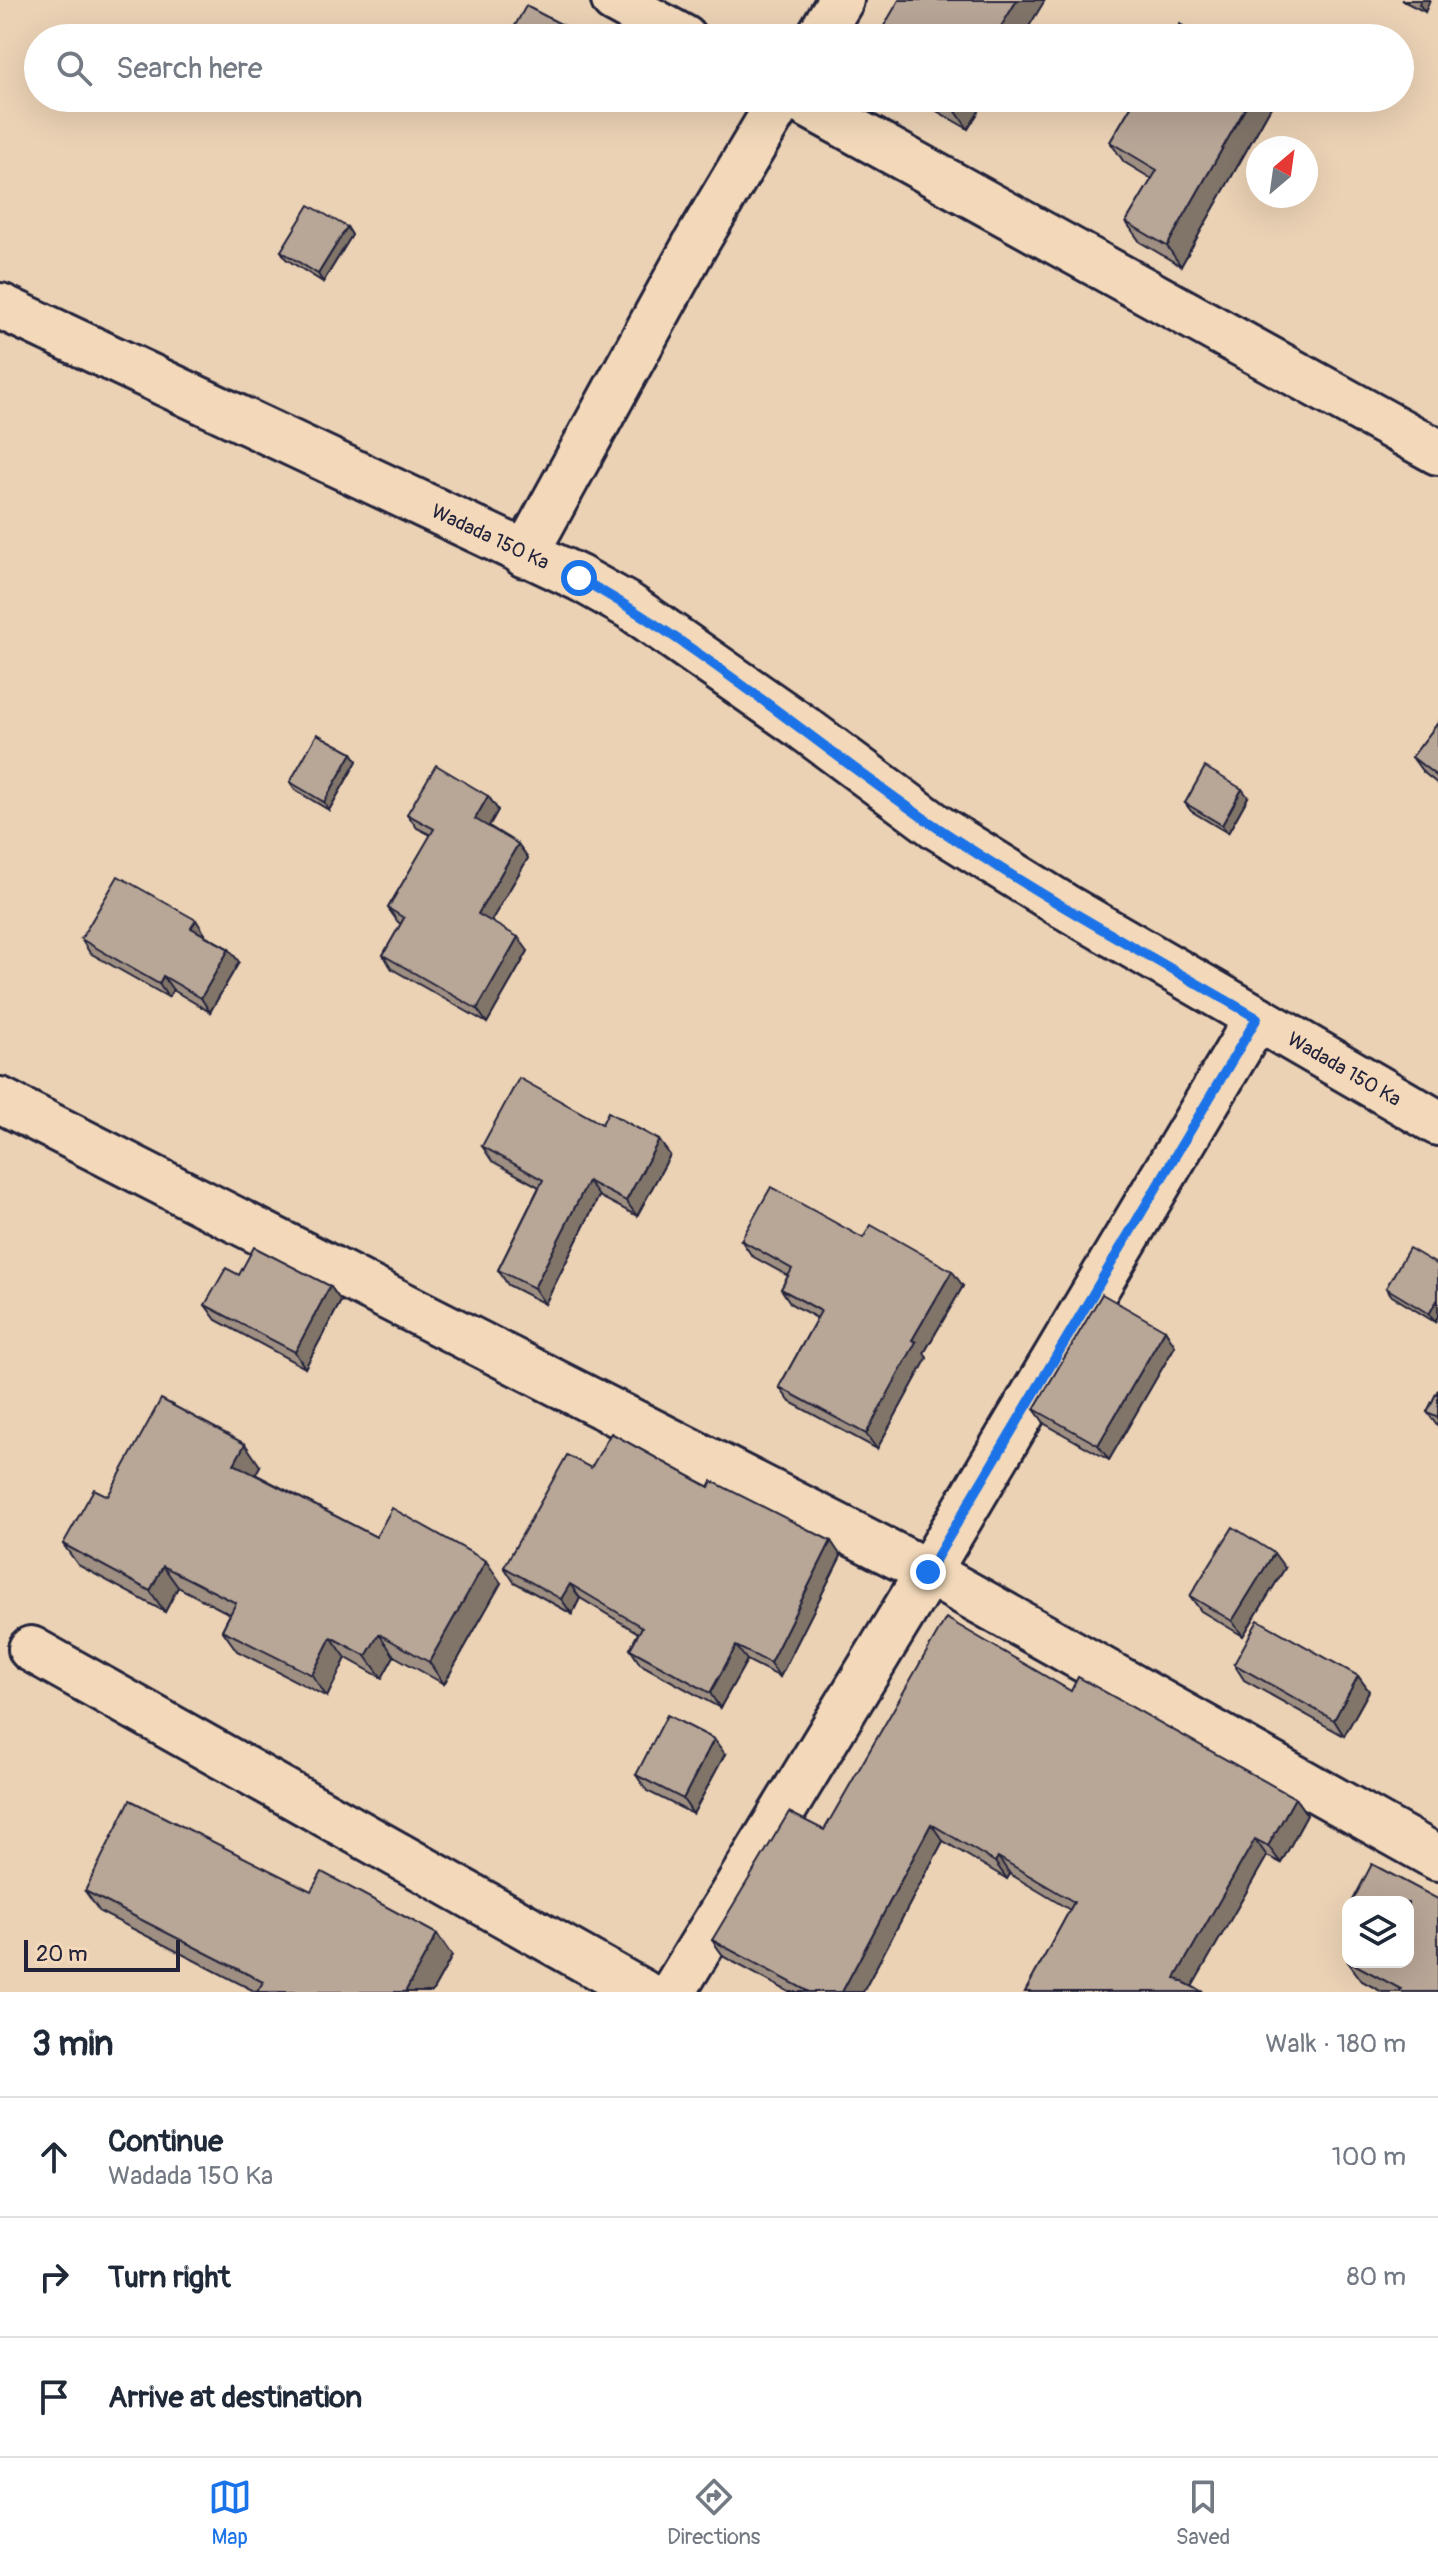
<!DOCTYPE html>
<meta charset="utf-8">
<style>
:root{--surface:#fff;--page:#f6f6f7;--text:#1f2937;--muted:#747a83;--line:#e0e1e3;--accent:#1a73e8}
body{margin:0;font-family:Pangolin,sans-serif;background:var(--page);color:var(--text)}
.controls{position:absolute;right:24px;bottom:24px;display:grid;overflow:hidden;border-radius:16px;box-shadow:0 8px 32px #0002}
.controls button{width:72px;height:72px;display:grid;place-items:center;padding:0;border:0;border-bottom:2px solid var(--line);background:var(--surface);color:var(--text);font:40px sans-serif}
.compass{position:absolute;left:1246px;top:136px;width:72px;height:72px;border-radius:50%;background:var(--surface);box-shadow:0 8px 32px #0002;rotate:29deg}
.scale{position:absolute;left:24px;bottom:20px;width:156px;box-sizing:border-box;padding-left:8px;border:4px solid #22223b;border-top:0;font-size:22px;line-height:28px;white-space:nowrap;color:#22223b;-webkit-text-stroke:6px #f3d9ba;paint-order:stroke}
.stop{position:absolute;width:24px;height:24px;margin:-18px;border:6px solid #1a73e8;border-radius:50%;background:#fff}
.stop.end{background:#1a73e8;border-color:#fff;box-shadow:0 2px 8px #0008}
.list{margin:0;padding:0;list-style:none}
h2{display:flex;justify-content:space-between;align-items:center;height:104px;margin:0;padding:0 32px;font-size:34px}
h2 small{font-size:26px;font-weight:400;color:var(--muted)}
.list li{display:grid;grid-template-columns:52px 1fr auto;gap:24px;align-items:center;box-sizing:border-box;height:120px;padding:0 32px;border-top:2px solid var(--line)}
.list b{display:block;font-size:30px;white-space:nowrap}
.list p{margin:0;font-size:26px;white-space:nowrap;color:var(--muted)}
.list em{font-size:26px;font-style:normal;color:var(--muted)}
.icon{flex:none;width:44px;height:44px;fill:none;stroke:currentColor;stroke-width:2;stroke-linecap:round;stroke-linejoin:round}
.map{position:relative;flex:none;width:1438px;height:1992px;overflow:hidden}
.search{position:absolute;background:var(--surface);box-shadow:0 8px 32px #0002;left:24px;right:24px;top:24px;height:88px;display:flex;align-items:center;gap:20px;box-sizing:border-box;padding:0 28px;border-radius:44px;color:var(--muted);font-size:30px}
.sheet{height:464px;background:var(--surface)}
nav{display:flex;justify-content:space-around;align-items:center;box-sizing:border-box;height:112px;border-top:2px solid var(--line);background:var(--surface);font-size:22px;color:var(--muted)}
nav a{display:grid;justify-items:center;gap:4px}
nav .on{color:var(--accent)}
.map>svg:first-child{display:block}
</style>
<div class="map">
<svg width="1438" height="1992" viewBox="0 0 1438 1992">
<rect width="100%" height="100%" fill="#ebd2b5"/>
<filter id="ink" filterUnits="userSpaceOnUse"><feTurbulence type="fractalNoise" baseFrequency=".0125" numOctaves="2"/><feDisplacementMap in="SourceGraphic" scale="16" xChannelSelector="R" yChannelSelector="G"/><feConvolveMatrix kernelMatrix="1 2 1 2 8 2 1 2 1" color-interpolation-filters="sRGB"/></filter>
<g filter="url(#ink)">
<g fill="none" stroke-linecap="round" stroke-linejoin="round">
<g stroke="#22223b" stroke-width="50">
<g id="minor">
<path d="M614 0 684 38"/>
<path d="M818 38 841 0"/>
<path d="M795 98 1438 452"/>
<path id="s1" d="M0 306 579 578 629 606 805 729 937 827 1064 906 1438 1123"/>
<path d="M525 555 696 243 782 98"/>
<path d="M0 1100 928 1572 1438 1858"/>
<path d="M31 1649 642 1992"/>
<path d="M673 1992 928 1572 1257 1018"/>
</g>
</g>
<use href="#minor" stroke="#f3d9ba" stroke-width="44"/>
</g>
<g fill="#9e8f82" stroke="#22223b" stroke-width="2">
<path d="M1401 0H1430L1425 12Z"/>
<path d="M914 98H987L968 129Z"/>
<path d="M1136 98H1276L1181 266 1140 242 1126 222 1152 179 1124 162 1110 142Z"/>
<path d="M347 227 352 235 323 282 286 259 281 251Z"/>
<path d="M1438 723V784L1423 772 1412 757Z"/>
<path d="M352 753 357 761 329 810 295 790 290 782Z"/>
<path d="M488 796 498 810 489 826 518 844 528 858 491 921 528 951 487 1023 392 969 383 955 401 924 398 922 388 908 431 835 417 828 407 814Z"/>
<path d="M1248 797 1228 833 1191 811 1185 803Z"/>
<path d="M205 934V935L229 949 239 962 210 1012 173 990 168 997 90 953 81 939Z"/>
<path d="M602 1124 670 1155 637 1216 599 1196 545 1304 508 1285 498 1270 539 1187 492 1161 482 1146Z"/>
<path d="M863 1238 963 1286 924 1353 927 1358 877 1449 790 1402 779 1387 817 1318 791 1304 781 1289 788 1276 752 1256 741 1240Z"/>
<path d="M1438 1265V1316L1435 1322 1392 1296 1386 1288Z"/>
<path d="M239 1275 330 1286 341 1301 305 1368 216 1320 205 1305Z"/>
<path d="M1165 1330 1175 1346 1109 1460 1045 1424 1034 1409Z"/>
<path d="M1438 1390V1427L1427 1412Z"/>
<path d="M260 1466 255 1474 376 1537 501 1583 444 1684 394 1656 382 1678 346 1658 327 1697 237 1651 222 1630 230 1614 178 1587 165 1612 78 1565 63 1544 108 1496Z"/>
<path d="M591 1468 709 1487 841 1556 780 1677 747 1660 720 1708 640 1664 630 1649 638 1633 580 1598 572 1614 514 1582 504 1567Z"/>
<path d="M1285 1568 1243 1636 1201 1611 1190 1596Z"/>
<path d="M1234 1664 1358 1676 1369 1691 1344 1736 1244 1680Z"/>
<path d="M1071 1691 1295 1798 1307 1815 1281 1863 1267 1856 1192 1986 1025 1992 1070 1910 1010 1874 1007 1879 943 1841 863 1992H789L724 1957 712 1940 824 1830Z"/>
<path d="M725 1754 693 1814 647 1791 636 1775Z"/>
<path d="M85 1891H311L452 1956 432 1992H256L100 1912Z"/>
<path d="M1348 1962H1408L1438 1992H1382L1362 1981Z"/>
</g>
<g fill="#81746a" stroke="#22223b" stroke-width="2">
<path d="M1017 0H1045L1022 38H994Z"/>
<path d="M1421 0H1430L1425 12 1419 4Z"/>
<path d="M958 98H987L968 129 953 107Z"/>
<path d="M1251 98H1276L1181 266 1167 246Z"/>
<path d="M347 227 352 235 323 282 318 274Z"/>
<path d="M352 753 357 761 329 810 324 802Z"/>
<path d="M1242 789 1248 797 1228 833 1222 825Z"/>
<path d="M488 796 498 810 485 833 475 819Z"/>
<path d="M518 844 528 858 487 928 478 914Z"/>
<path d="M196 920 205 934 201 942 191 928Z"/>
<path d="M518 937 528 951 487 1023 477 1009Z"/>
<path d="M229 949 239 962 210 1012 201 998Z"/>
<path d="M163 976 173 990 168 997 159 984Z"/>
<path d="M659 1140 670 1155 637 1216 626 1201Z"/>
<path d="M588 1181 599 1196 545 1304 534 1288Z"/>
<path d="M952 1271 963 1286 924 1353 927 1358 877 1449 866 1434 912 1340Z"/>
<path d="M330 1286 341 1301 305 1368 295 1352Z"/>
<path d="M1438 1299V1316L1435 1322 1429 1314Z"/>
<path d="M1165 1330 1175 1346 1109 1460 1098 1445Z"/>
<path d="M245 1444 260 1466 250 1485 234 1464Z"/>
<path d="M831 1541 841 1556 780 1677 770 1663Z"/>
<path d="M1274 1553 1285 1568 1243 1636 1232 1621Z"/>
<path d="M486 1561 501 1583 444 1684 429 1662Z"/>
<path d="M163 1566 178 1587 165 1612 150 1591Z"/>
<path d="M570 1584 580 1598 572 1614 561 1599Z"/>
<path d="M379 1634 394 1656 382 1678 366 1656Z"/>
<path d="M331 1637 346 1658 327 1697 312 1675Z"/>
<path d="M736 1646 747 1660 720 1708 710 1693Z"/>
<path d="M1358 1676 1369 1691 1344 1736 1334 1720Z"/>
<path d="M714 1739 725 1754 693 1814 683 1799Z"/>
<path d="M1295 1798 1307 1815 1281 1863 1268 1846Z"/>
<path d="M931 1824 943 1841 863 1992H842Z"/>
<path d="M1255 1839 1267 1856 1189 1992 1175 1978Z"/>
<path d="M998 1857 1010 1874 1007 1879 995 1862Z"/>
<path d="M437 1934 452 1956 432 1992H405Z"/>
</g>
<g fill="#b8a697" stroke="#22223b" stroke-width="2">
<path d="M899 0H1017L994 38H877Z"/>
<path d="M526 6 578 33 575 38H508Z"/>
<path d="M1180 24 1203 38H1172Z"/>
<path d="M937 98H958L953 107Z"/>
<path d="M1136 98H1251L1167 246 1126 222 1157 170 1110 142Z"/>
<path d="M309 205 347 227 318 274 281 251Z"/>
<path d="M1438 723V777L1412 757Z"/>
<path d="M317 734 352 753 324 802 290 782Z"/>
<path d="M436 765 488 796 475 819 518 844 478 914 518 937 477 1009 383 955 404 918 388 908 434 829 407 814Z"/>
<path d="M1205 767 1242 789 1222 825 1185 803Z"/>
<path d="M118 876 196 920 191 928 229 949 201 998 163 976 159 984 81 939Z"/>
<path d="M519 1078 602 1124 608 1112 659 1140 626 1201 588 1181 534 1288 498 1270 543 1180 482 1146Z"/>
<path d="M771 1187 863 1238 871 1225 952 1271 912 1340 916 1342 866 1434 779 1387 821 1311 781 1289 792 1269 741 1240Z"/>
<path d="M254 1247 330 1286 295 1352 205 1305 226 1268 239 1275Z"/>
<path d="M1409 1248 1438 1265V1299L1429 1314 1386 1288Z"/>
<path d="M1102 1294 1165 1330 1098 1445 1034 1409Z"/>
<path d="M1438 1390V1417L1427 1412Z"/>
<path d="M161 1399 245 1444 234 1464 376 1537 392 1508 486 1561 429 1662 379 1634 366 1656 331 1637 312 1675 222 1630 236 1603 163 1566 150 1591 63 1544 94 1489 108 1496Z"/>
<path d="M611 1433 709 1487 712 1481 831 1541 770 1663 736 1646 710 1693 630 1649 642 1627 570 1584 561 1599 504 1567 567 1455 591 1468Z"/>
<path d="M1233 1527 1274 1553 1232 1621 1190 1596Z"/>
<path d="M946 1618 1071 1691 1078 1677 1295 1798 1268 1846 1255 1839 1175 1978 1203 1992H1025L1074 1902 998 1857 995 1862 931 1824 842 1992H809L712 1940 789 1812 824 1830Z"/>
<path d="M1258 1620 1358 1676 1334 1720 1234 1664Z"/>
<path d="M667 1715 714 1739 683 1799 636 1775Z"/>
<path d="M130 1800 311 1891 322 1872 437 1934 405 1992H257L263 1982 85 1891Z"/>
<path d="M1372 1864 1438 1899V1992H1399L1401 1989 1350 1962H1408V1902H1352Z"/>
</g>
</g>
<g fill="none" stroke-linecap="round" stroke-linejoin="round" filter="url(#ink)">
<path stroke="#1a73e8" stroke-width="10" d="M579 578C707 649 817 746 938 828 1041 897 1150 956 1257 1018L928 1572"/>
</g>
<g text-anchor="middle" stroke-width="6" stroke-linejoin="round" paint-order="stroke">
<g font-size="20" fill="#22223b" stroke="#f3d9ba">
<text dy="7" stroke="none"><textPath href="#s1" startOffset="542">Wadada 150 Ka</textPath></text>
<text dy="7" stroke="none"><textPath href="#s1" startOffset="1550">Wadada 150 Ka</textPath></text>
</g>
</g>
</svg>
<div class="controls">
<button><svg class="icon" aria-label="layers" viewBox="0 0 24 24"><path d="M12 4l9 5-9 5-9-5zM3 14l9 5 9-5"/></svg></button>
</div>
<svg class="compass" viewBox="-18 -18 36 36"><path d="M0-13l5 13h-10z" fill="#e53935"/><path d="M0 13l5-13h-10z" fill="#747a83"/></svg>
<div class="scale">20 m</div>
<div class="stop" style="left:579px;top:578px"></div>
<div class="stop end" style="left:928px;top:1572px"></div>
<div class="search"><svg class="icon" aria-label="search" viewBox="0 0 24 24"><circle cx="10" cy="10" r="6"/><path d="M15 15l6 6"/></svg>Search here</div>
</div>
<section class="sheet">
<h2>3 min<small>Walk · 180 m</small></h2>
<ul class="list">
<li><svg class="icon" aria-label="ahead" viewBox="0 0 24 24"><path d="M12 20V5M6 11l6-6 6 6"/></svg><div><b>Continue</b><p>Wadada 150 Ka</p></div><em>100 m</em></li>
<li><svg class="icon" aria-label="right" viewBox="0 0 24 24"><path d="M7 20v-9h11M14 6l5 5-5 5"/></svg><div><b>Turn right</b></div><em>80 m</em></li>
<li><svg class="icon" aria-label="arrive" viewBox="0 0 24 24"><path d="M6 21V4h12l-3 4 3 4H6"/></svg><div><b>Arrive at destination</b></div></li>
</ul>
</section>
<nav>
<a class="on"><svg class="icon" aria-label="map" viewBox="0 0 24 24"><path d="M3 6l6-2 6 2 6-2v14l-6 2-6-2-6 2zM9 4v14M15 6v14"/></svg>Map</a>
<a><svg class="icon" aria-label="directions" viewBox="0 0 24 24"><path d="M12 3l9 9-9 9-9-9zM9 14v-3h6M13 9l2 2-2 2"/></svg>Directions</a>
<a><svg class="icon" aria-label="saved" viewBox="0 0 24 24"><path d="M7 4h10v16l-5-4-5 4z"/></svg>Saved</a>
</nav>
